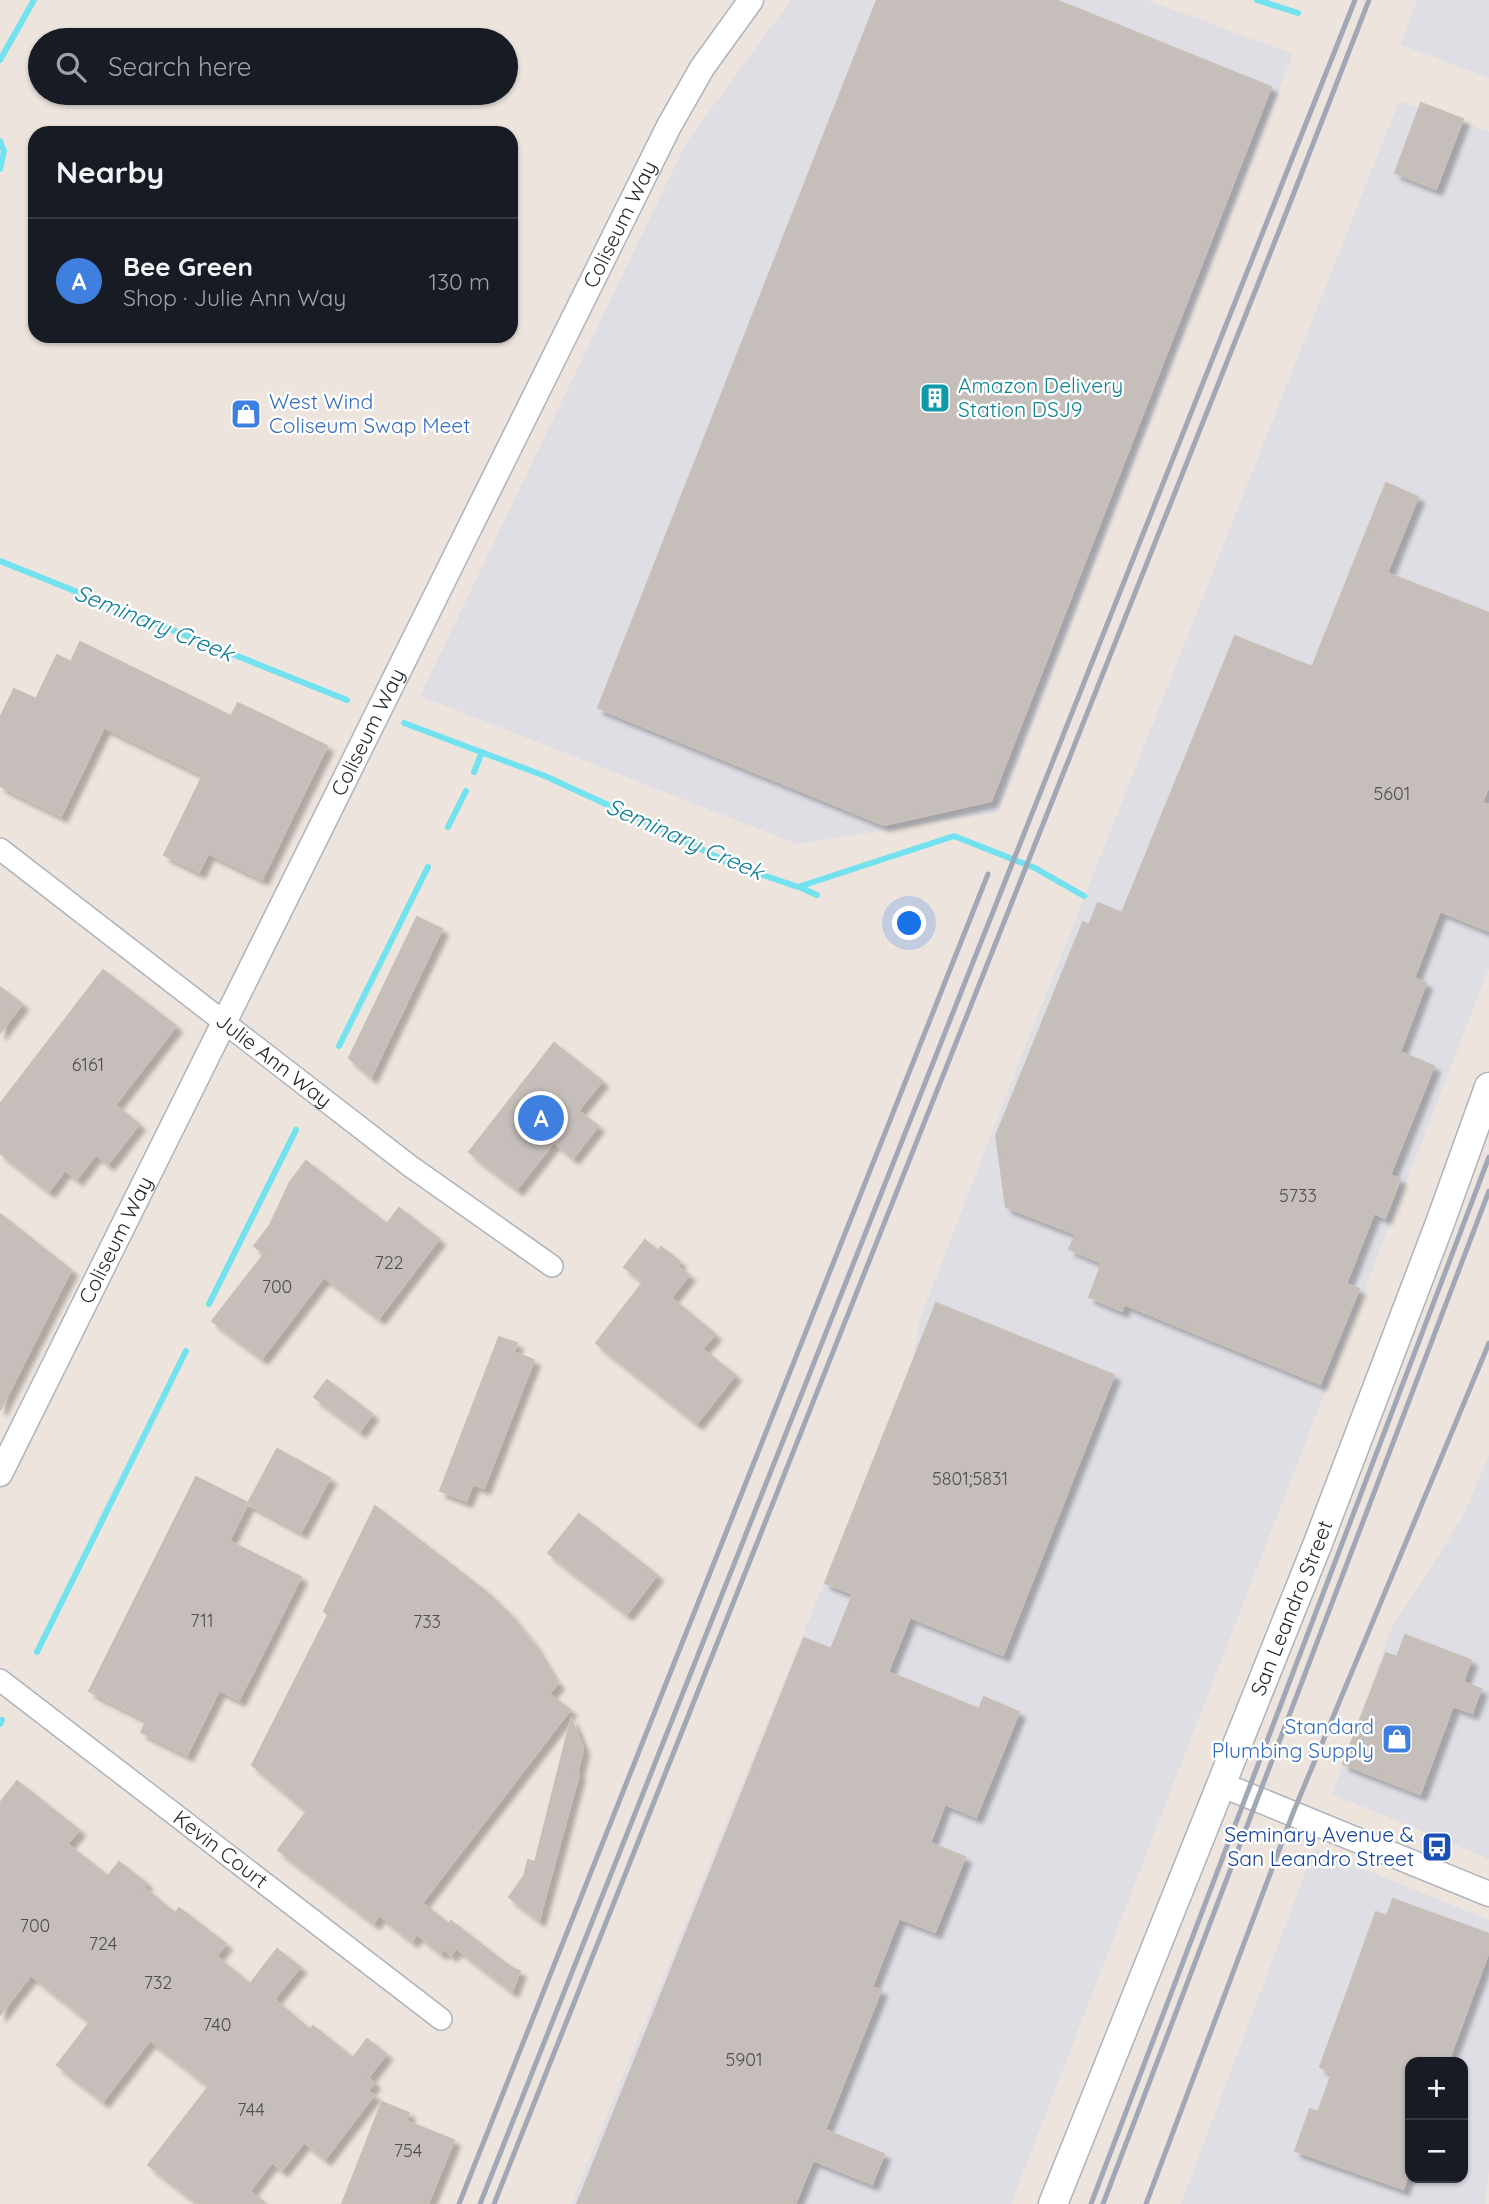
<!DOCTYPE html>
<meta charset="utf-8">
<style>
:root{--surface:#171b24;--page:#20242c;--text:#f1f3f6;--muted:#9ea1a6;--line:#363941;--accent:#3f81f9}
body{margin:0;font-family:Quicksand,sans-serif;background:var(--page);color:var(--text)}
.controls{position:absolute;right:21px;bottom:21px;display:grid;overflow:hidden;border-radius:14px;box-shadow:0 2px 5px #0004}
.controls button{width:63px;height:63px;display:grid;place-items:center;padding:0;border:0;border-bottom:2px solid var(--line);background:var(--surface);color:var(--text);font:35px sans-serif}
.you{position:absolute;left:910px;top:924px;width:24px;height:24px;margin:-18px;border:5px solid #fff;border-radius:50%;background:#1a73e8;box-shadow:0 0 0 10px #1a73e833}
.badge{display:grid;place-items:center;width:46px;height:46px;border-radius:50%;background:var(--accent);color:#fff;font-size:23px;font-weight:700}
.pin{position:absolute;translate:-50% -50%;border:4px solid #fff;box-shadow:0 2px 7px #0006}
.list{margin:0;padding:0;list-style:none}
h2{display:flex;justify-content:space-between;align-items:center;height:91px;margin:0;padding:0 28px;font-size:30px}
h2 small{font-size:23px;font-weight:400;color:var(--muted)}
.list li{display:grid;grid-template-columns:46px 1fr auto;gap:21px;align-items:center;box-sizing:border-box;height:126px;padding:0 28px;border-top:2px solid var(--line)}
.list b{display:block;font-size:26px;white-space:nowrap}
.list p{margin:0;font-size:23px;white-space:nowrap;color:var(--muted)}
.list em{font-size:23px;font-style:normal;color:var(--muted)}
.icon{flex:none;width:38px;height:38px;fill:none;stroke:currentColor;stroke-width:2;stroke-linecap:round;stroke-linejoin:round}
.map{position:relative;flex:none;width:1489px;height:2204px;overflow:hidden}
.search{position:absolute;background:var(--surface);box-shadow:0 2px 5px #0004;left:28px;top:28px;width:490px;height:77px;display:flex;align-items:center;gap:18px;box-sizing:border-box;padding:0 24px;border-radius:38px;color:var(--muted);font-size:26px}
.panel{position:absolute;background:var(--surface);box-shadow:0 2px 5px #0004;left:28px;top:126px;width:490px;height:217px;border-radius:21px}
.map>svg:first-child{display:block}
</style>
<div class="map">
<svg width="1489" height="2204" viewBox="0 0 1489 2204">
<defs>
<filter id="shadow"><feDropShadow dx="6" dy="6" stdDeviation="2" flood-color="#0004"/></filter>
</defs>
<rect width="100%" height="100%" fill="#ede4de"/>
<g fill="#dfdee5" fill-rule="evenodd">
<path d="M791 0H1147L1293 54 998 812 797 844 420 696 686 143Z"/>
<path d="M1417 0H1489V78L1401 45Z"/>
<path d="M1399 101 1489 132V968L1011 2204H571L911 1369 920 1319 1020 1060Z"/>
<path d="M1489 1455V1859L1332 1794 1392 1627 1463 1517Z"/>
<path d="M1314 1849 1489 1920V2169L1485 2204H1181ZM1410 2062H1463V2178H1410Z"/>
</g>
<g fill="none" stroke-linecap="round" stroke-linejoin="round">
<g stroke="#71e2ee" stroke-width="6">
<path d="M1257 0 1298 13"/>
<path d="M0 60 34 0"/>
<path d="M0 141 4 151 0 169"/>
<path d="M0 561 347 700"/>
<path d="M404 723 545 776 669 833 731 864 798 887 954 836 1035 868 1084 896"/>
<path d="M474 772 482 752"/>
<path d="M448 827 466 791"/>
<path d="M799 887 817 895"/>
<path d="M339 1046 428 867"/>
<path d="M209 1304 296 1130"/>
<path d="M37 1652 186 1351"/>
<path d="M0 1724 2 1720"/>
</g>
</g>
<g fill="#c5beba" stroke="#c8bfb7" stroke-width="2" filter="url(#shadow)">
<path d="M877 0H1056L1271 87 991 801 884 825 598 708Z"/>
<path d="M1421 103 1463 119 1436 189 1395 173Z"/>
<path d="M1386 483 1418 497 1387 573 1489 613V785L1482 803 1489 805V931L1440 911 1414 978 1426 983 1400 1052 1434 1066 1390 1175 1400 1179 1385 1218 1374 1213 1346 1284 1359 1289 1320 1384 1124 1304 1122 1311 1089 1297 1102 1263 1069 1249 1076 1234 1006 1207 996 1136 1083 922 1089 925 1098 903 1122 913 1235 636 1312 667Z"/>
<path d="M80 642 231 716 238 703 327 746 262 879 208 853 199 872 164 855 203 775 104 727 61 816 0 786V718L14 689 36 699 57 655 71 662Z"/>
<path d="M417 917 442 929 371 1077 349 1058Z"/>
<path d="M103 970 176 1026 115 1105 139 1124 108 1164 96 1154 77 1179 65 1170 49 1191 0 1153V1104Z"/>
<path d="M0 987 22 1004 0 1033Z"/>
<path d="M554 1043 602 1081 578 1111 598 1126 573 1158 554 1142 517 1189 469 1152Z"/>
<path d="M306 1161 387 1224 399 1208 439 1239 379 1318 324 1277 262 1358 212 1321 264 1254 254 1246 270 1225 290 1182Z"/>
<path d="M0 1214 71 1270 0 1410Z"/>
<path d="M645 1240 658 1251 661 1247 680 1262 677 1266 689 1275 671 1298 715 1334 702 1349 735 1375 697 1423 596 1343 643 1282 624 1267Z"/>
<path d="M936 1303 1114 1375 1003 1655 910 1617 888 1672 979 1709 984 1697 1019 1712 976 1817 945 1804 930 1843 965 1857 935 1932 899 1918 872 1987 881 1990 825 2130 884 2154 872 2184 813 2160 795 2204H577L804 1638 831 1649 853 1594 825 1583Z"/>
<path d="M499 1337 517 1343 513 1352 534 1360 484 1488 473 1484 466 1501 440 1491Z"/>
<path d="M327 1380 372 1414 360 1431 314 1397Z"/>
<path d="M277 1449 330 1478 301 1532 248 1503Z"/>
<path d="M196 1477 248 1503 229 1541 301 1577 239 1700 219 1690 187 1755 141 1732 147 1720 89 1691Z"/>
<path d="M375 1506 484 1590 509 1614 533 1644 553 1678 558 1683 549 1694 570 1710 422 1903 449 1924 451 1921 512 1968 520 1971 512 1991 456 1948 451 1955 444 1949 441 1953 417 1934 412 1941 379 1915 374 1923 278 1850 307 1811 252 1765 328 1615 324 1611Z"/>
<path d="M579 1514 657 1575 627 1614 548 1553Z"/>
<path d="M1405 1635 1471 1660 1463 1682 1481 1689 1472 1713 1453 1706 1420 1794 1343 1764 1386 1653 1397 1657Z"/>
<path d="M571 1719 583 1748 582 1754 577 1773 579 1774 539 1920 509 1897 524 1876 528 1860 535 1862Z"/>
<path d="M17 1781 79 1830 67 1844 108 1876 119 1862 146 1883 143 1887 175 1913 179 1908 226 1944 216 1956 250 1984 277 1949 300 1967 274 1999 310 2030 313 2026 353 2058 367 2039 386 2054 368 2078 374 2083 367 2092 374 2095 325 2159 304 2142 282 2170 272 2162 250 2191 266 2204H199L148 2165 209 2086 150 2040 103 2101 57 2065 90 2022 31 1975 0 2015V1803Z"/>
<path d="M1393 1899 1489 1934V1951L1448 2062H1410V2169L1403 2189 1295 2151 1310 2109 1318 2112 1332 2073 1320 2067 1376 1912 1387 1916Z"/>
<path d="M382 2102 409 2113 406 2121 454 2140 428 2204H342Z"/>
</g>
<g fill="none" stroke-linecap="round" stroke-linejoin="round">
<g stroke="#aeb3bb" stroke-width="24">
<g id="minor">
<path id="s1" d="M0 849 410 1166 552 1266"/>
<path id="s2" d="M0 1680 441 2019"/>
</g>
</g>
<g stroke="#aeb3bb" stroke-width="27">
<g id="tertiary">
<path id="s3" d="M0 1474 669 126 702 68 751 0"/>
<path d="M1220 1784 1489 1894"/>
</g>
</g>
<g stroke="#aeb3bb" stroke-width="31">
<g id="secondary">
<path id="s4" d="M1053 2204 1318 1543 1440 1223 1489 1087"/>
</g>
</g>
<use href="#minor" stroke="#fff" stroke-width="21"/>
<use href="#tertiary" stroke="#fff" stroke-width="24"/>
<use href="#secondary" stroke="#fff" stroke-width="28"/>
<g stroke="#a0a7b5" stroke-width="5">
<path d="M459 2204 988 874"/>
<path d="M480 2204 1355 0"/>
<path d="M494 2204 1283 221 1369 0"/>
<path d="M1091 2204 1489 1157"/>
<path d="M1103 2204 1489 1191"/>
<path d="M1146 2204 1293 1813 1489 1343"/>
</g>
</g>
<defs>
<g id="building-square" transform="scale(1.575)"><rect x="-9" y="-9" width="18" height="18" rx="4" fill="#0f9aa8" stroke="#fff"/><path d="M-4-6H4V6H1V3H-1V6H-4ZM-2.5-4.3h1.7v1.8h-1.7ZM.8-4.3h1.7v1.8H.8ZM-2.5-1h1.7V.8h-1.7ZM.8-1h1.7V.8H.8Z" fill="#fff"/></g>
<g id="shop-square" transform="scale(1.575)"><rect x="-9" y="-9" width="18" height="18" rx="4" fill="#3f7fe0" stroke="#fff"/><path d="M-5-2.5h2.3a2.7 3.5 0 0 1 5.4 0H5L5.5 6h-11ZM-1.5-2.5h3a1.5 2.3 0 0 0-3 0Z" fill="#fff"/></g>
<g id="bus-square" transform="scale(1.575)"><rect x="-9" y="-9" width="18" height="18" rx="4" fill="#1a4fb4" stroke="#fff"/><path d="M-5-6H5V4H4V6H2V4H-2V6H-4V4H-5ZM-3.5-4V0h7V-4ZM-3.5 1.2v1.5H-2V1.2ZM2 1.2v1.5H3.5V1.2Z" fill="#fff"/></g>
</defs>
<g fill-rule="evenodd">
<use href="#building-square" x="935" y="398"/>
<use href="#shop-square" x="246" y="414"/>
<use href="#shop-square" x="1397" y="1739"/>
<use href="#bus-square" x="1437" y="1847"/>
</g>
<g text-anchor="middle" stroke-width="5" stroke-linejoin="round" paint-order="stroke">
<g font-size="18" fill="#52504f">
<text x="1392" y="800">5601</text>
<text x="88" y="1071">6161</text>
<text x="1298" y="1202">5733</text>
<text x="389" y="1269">722</text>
<text x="277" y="1293">700</text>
<text x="970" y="1485">5801;5831</text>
<text x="202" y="1627">711</text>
<text x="427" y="1628">733</text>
<text x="35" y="1932">700</text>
<text x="103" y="1950">724</text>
<text x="158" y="1989">732</text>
<text x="217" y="2031">740</text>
<text x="744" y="2066">5901</text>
<text x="251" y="2116">744</text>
<text x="408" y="2157">754</text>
</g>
<g font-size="21" fill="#2b2b2b" stroke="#fff">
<text dy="7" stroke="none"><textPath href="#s3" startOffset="1395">Coliseum Way</textPath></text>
<text dy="7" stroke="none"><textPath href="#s3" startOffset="828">Coliseum Way</textPath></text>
<text dy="7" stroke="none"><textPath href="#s1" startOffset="346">Julie Ann Way</textPath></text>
<text dy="7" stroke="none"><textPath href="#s3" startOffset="261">Coliseum Way</textPath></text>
<text dy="7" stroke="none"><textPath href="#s4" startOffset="642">San Leandro Street</textPath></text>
<text dy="7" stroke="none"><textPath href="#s2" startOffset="278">Kevin Court</textPath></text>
</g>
<g font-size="21" fill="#0d838f" stroke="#fff" text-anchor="start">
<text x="958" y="393">Amazon Delivery<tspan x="958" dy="24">Station DSJ9</tspan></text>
</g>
<g font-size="21" fill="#366cbe" stroke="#fff" text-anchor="start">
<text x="269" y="409">West Wind<tspan x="269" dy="24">Coliseum Swap Meet</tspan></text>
<text x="1374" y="1734" text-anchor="end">Standard<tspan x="1374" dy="24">Plumbing Supply</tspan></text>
</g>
<g font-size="21" fill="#164399" stroke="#fff" text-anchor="end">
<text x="1414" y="1842">Seminary Avenue &amp;<tspan x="1414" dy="24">San Leandro Street</tspan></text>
</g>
<g font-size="23" font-style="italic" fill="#0e7e95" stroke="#fff">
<text transform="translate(154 623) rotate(22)" y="8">Seminary Creek</text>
<text transform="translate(685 839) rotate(24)" y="8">Seminary Creek</text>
</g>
</g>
</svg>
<div class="controls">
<button>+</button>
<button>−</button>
</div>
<div class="you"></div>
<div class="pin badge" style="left:541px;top:1118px;background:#3f7fe0">A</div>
<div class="search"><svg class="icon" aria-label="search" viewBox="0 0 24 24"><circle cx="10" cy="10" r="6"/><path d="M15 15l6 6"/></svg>Search here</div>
<section class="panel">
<h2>Nearby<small></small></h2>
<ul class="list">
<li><span class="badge" style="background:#3f7fe0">A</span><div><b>Bee Green</b><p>Shop · Julie Ann Way</p></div><em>130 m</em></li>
</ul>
</section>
</div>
